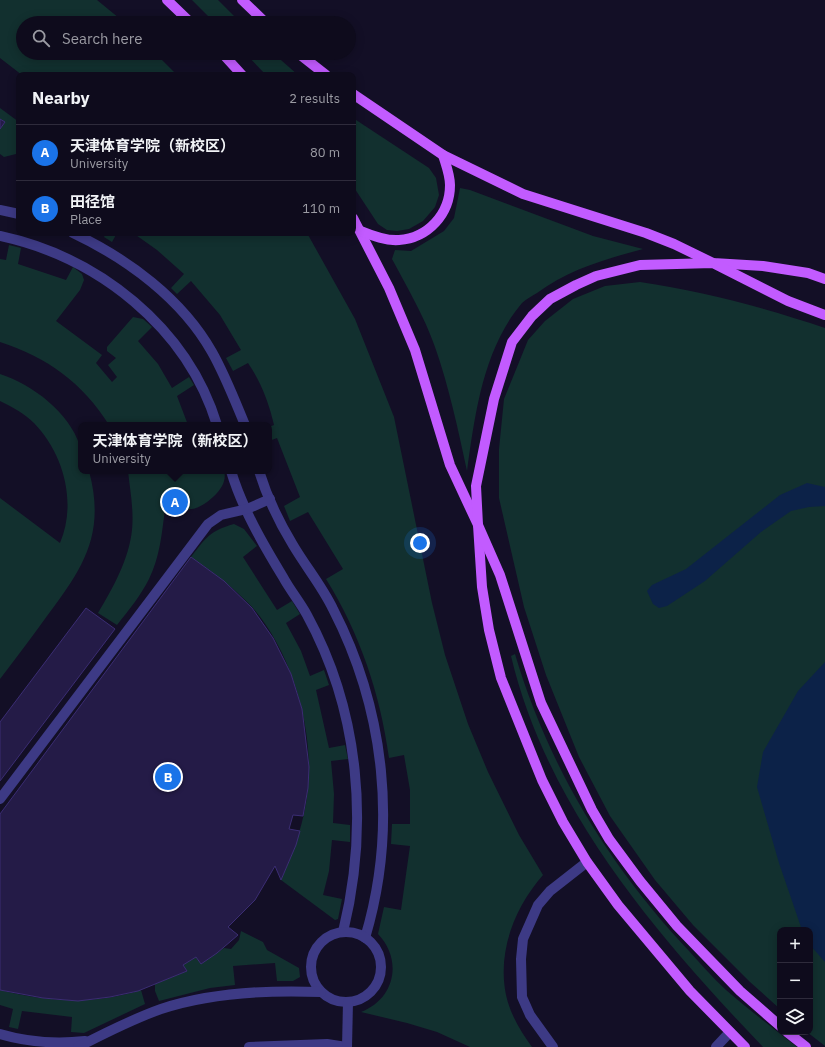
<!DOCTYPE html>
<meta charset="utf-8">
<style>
:root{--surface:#0e0b1c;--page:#171425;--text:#f1f3f6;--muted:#9b9ba3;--line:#2e2b3b;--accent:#1a73e8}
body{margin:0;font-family:"IBM Plex Sans","Noto Sans SC",sans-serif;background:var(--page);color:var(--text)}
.controls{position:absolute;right:12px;bottom:12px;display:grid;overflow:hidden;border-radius:8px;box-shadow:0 2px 10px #0003}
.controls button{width:36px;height:36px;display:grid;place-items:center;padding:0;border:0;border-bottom:1px solid var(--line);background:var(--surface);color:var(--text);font:20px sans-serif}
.you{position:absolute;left:420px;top:543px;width:14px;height:14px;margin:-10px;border:3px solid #fff;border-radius:50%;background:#1a73e8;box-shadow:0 0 0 6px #1a73e833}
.badge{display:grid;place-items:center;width:26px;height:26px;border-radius:50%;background:var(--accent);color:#fff;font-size:13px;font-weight:700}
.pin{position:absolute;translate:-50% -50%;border:2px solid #fff;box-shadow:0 1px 4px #0006}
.popup{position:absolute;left:78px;top:422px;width:194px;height:52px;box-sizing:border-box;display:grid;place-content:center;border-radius:8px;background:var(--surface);filter:drop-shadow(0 1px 3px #0005);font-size:13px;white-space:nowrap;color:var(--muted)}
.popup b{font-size:15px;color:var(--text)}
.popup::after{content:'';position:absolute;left:50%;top:100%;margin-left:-8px;border:8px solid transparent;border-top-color:var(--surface)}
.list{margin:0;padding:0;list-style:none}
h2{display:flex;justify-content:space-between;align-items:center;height:52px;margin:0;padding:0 16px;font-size:17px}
h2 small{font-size:13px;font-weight:400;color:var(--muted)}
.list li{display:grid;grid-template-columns:26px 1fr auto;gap:12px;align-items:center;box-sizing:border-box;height:56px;padding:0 16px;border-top:1px solid var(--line)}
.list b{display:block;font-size:15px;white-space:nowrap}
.list p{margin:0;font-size:13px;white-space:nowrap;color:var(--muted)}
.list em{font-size:13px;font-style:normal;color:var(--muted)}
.icon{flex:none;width:22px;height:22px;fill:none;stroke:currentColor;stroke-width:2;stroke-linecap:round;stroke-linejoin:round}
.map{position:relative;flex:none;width:825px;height:1047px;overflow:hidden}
.search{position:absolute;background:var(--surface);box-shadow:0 2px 10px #0003;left:16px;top:16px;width:340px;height:44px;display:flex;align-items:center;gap:10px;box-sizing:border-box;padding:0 14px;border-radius:22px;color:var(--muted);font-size:15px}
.panel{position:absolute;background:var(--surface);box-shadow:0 2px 10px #0003;left:16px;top:72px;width:340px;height:164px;border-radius:8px}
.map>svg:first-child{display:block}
</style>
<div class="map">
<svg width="825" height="1047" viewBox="0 0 825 1047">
<rect width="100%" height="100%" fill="#130f26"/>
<g fill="#12302f">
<path d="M0 0H97L125 23H23V53H155L177 75H22L0 58Z"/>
<path d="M192 0H218L241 23H215Z"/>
<path d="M245 53H273L298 75H266Z"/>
<path d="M0 108 19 122V151L16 154 4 157 0 154Z"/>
<path d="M353 118 429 168 436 178 439 195 435 207 423 221 409 229 397 231 387 230 378 224 353 186Z"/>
<path d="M460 188 470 190 593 236 643 249C605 259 568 270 537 293 532 296 526 299 522 303 483 349 475 414 467 471 458 429 449 387 435 347 424 316 407 287 392 259L395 250 411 251 444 231 454 218Z"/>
<path d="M106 233H117L112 242 104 237Z"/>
<path d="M133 233H307L355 319 394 417 432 603 445 655 468 724 488 772 519 835 543 875C515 907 497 951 506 995 510 1014 521 1032 532 1047H470L437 1032 407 1023 361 1012C395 999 403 960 378 934L384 907 401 910 410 846 391 844 392 824H410V790L404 755 389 758C380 693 360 634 326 579L343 569 308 512 290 521 284 506 300 497 277 438 269 441V427L274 425C269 403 261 382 248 363L233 371 226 358 241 350 220 315 191 281 177 294 171 288 184 274 157 250Z"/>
<path d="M9 245 21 248 18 264 66 280 73 267 82 274 84 280 80 290 56 321 102 355 96 363 112 382 117 377 108 365 116 358 107 351V347L133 317 143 319 152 327 138 341 158 364 172 388 189 377 194 385 177 396 188 425H109C83 383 47 357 0 342V259L6 260Z"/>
<path d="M640 282C703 291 765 308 825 328V1046L807 1032H810V930H780V1009L750 982 693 925 655 880 610 816 579 757 546 675 524 607 499 498V449L504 399 528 340 545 321 573 299 605 286Z"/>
<path d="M0 374C33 385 69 412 80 446 83 454 81 463 81 471H89C106 534 83 568 47 616 32 637 16 658 0 679V498L60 543C77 503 64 454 34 423 24 413 12 407 0 401Z"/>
<path d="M128 471H224C229 486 209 503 196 508 188 511 174 508 165 509 162 532 160 557 149 579 141 595 129 610 117 625L98 613C113 588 129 559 132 530 134 510 130 490 128 471Z"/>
<path d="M234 524 244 529 257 546 243 557 277 610 292 601 300 614 286 623 301 651 310 676 324 670 329 685 316 690 329 748 345 745 348 759 331 761 334 794 333 823 350 825V842L332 840 329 871 323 895 342 899 338 919 335 920 281 880C294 850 305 821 308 788 314 729 292 652 252 607 234 588 213 572 191 557 206 538 209 531 234 524Z"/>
<path d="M515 654C548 766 609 866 689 951 701 964 713 978 726 990 749 1010 773 1028 797 1047H763C657 936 547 808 511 656Z"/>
<path d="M241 931 263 942 267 950 299 968 300 977 293 981H277L275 963 233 966 235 985 210 988 159 1001 155 991V984L187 971 183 965 196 957 201 964 224 948 231 949 239 940Z"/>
<path d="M0 990C47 1002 95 1005 141 990L145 1004 84 1033 71 1032 72 1017 22 1011 18 1029 9 1027 13 1009 0 1005Z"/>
</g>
<g fill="#0c2248">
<path d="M807 483 825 487V506L809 507 791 511 761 532 705 581 667 606 659 608 653 604 647 591 652 585 686 569 780 495Z"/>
<path d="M825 662V962L810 945V930H802L779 863 757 787 763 752 798 691Z"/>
</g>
<g fill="#241b47" stroke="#3b2d73">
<path d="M0 119 5 122 0 129Z"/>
<path d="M191 557 224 581 252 608 273 638 291 674 302 709 309 767 308 788 303 816 293 815 289 829 300 831 296 845 281 880 275 866 255 900 228 927 238 935 217 953 201 964 196 957 183 965 187 971 138 991 110 997 78 1001 43 998 0 990V814Z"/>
<path d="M86 608 115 629 0 781V722Z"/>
</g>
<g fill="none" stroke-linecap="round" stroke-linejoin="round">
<g stroke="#3d3a85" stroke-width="10">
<path d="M0 210 19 214"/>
<path d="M73 233C128 259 182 299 212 352 225 375 235 401 245 425"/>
<path d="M0 236C98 257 187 327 217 425"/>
<path d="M231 471C242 508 263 544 283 577 290 590 300 602 307 615 360 712 369 826 343 932"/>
<path d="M259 471C267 497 279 522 293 545 306 567 322 586 333 609 385 710 398 828 365 938"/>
<path d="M0 799 208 524 221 515 247 509 270 499"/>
<circle cx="346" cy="967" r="35"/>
<path d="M0 1034C27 1042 57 1044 85 1041"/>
<path d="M78 1047C105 1033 133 1019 161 1009 209 993 271 990 321 992"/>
<path d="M249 1047 327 1044 346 1047"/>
<path d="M347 1047 348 1002"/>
<path d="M553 1047 530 1015 522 997 521 959 523 939 538 905 550 891 587 862"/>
<path d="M716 1047 730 1032"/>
</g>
<g stroke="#c25bff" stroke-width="10">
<path d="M167 0 191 23"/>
<path d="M242 0 266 23"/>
<path d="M222 53 242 75"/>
<path d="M298 53 326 75"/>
<path d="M353 94 443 155 523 194 646 233 674 244 713 263 763 266 808 273 825 279"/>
<path d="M353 218 389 288 415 350 450 465 478 525 482 587 489 630 501 678 542 780 563 822 587 862 618 905 690 991 745 1047"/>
<path d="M361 231C373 236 386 241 399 240 428 238 450 214 450 185 450 175 446 165 443 155"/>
<path d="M780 1026 740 991 677 926 640 881 609 839 592 810 541 703 500 575 478 525 476 486 494 399 512 342 532 316 550 299 576 285 596 276 640 265 713 263 788 301 825 315"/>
<path d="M787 1032 806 1047"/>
</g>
</g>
</svg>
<div class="controls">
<button>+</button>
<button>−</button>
<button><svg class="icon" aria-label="layers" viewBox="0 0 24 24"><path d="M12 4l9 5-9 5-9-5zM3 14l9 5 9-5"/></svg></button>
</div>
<div class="you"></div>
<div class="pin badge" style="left:175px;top:502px">A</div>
<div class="popup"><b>天津体育学院（新校区）</b>University</div>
<div class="pin badge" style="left:168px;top:777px">B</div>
<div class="search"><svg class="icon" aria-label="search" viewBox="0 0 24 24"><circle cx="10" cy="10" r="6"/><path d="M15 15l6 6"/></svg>Search here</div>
<section class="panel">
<h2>Nearby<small>2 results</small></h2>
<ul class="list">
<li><span class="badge">A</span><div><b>天津体育学院（新校区）</b><p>University</p></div><em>80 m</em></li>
<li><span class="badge">B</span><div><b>田径馆</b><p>Place</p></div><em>110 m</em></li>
</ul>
</section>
</div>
